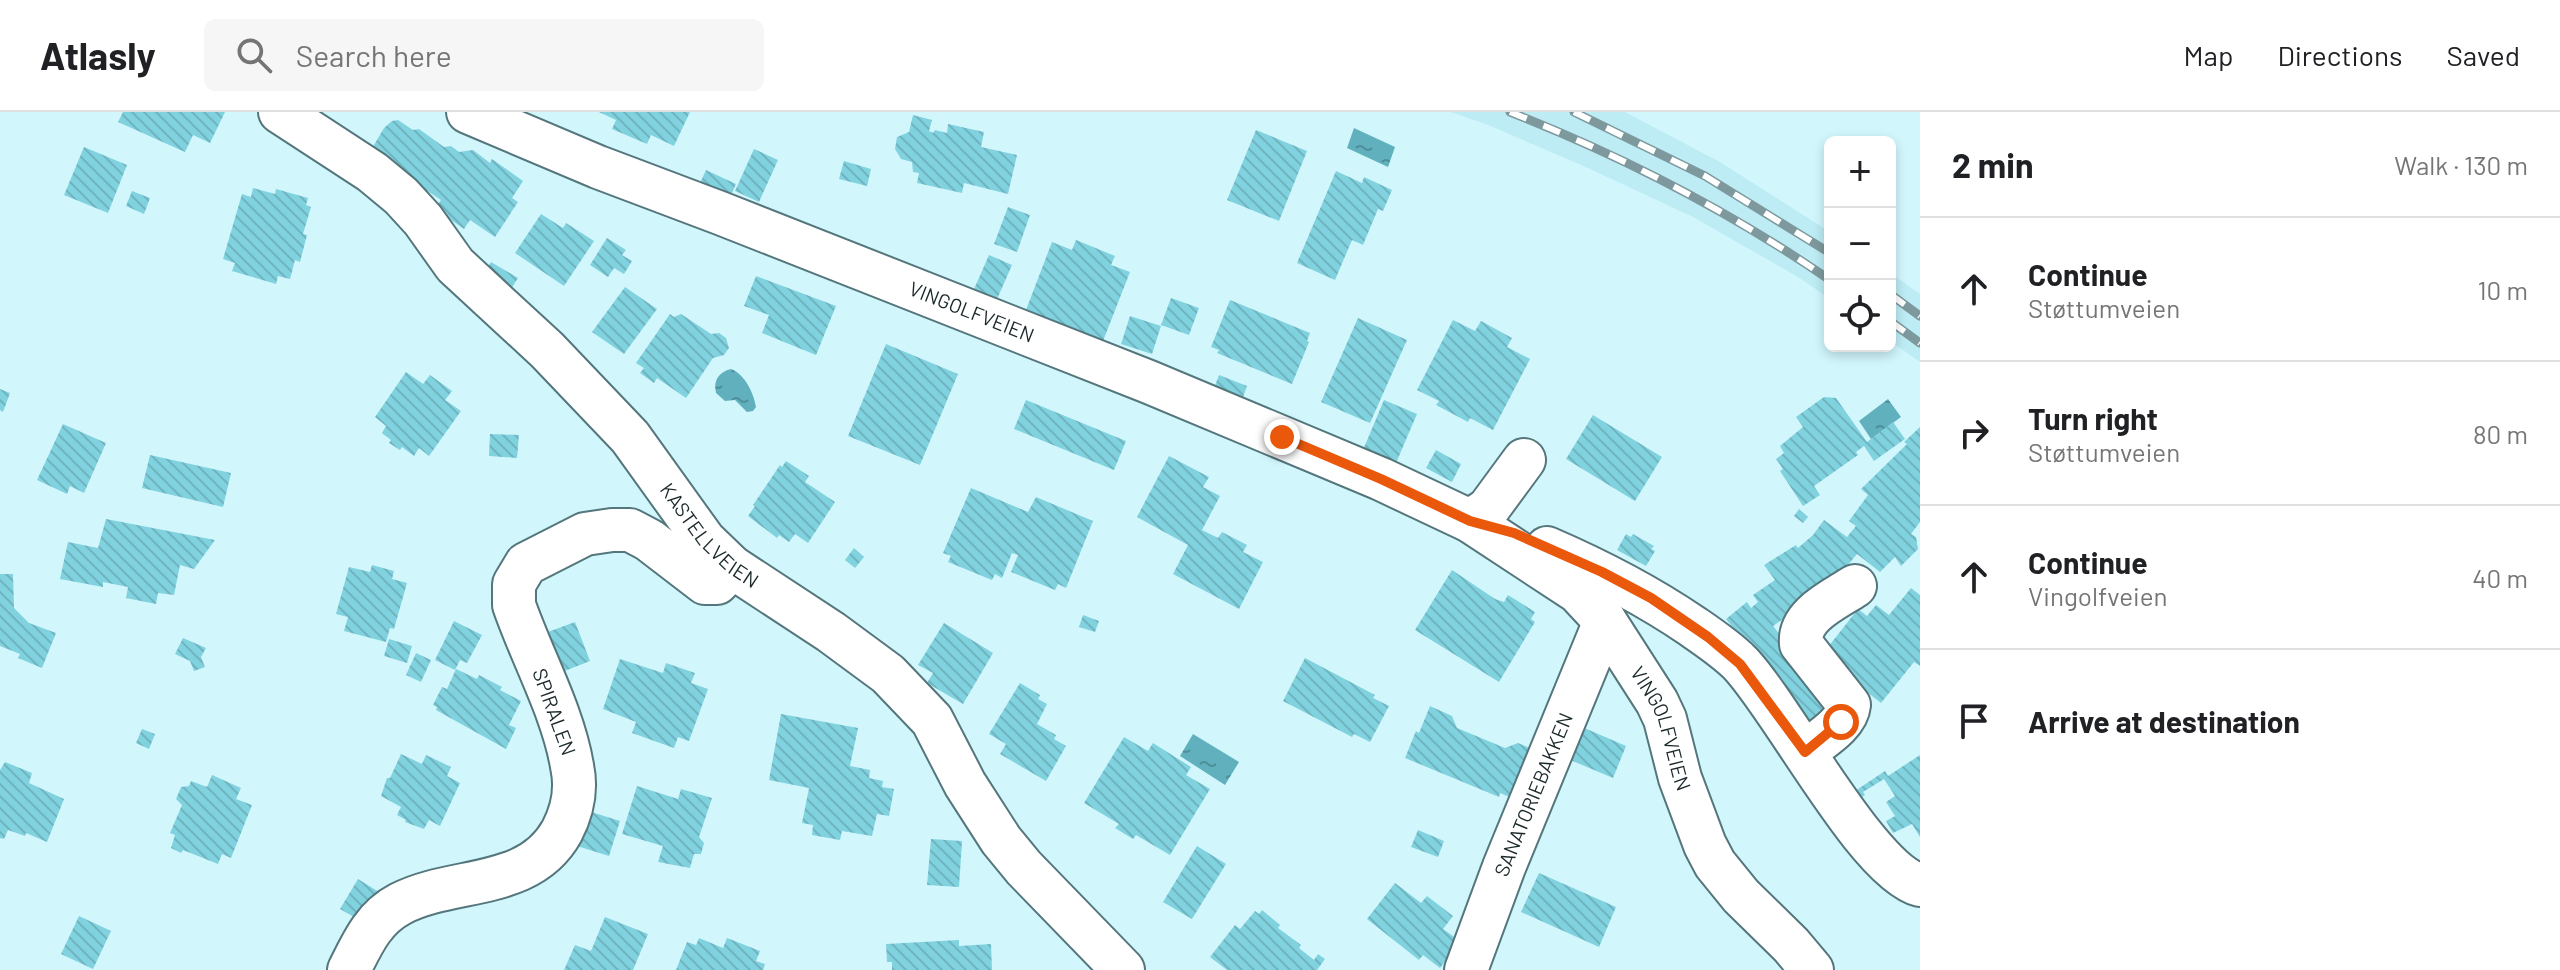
<!DOCTYPE html>
<meta charset="utf-8">
<style>
:root{--surface:#fff;--page:#f6f6f6;--text:#202124;--muted:#757577;--line:#e0e0e0}
body{margin:0;font-family:Barlow,sans-serif;background:var(--page);color:var(--text)}
.controls{position:absolute;right:24px;top:24px;display:grid;overflow:hidden;border-radius:12px;box-shadow:0 4px 12px #0003}
.controls button{width:72px;height:72px;display:grid;place-items:center;padding:0;border:0;border-bottom:2px solid var(--line);background:var(--surface);color:var(--text);font:40px sans-serif}
.stop{position:absolute;width:24px;height:24px;margin:-18px;border:6px solid #ea580c;border-radius:50%;background:#fff}
.stop.end{background:#ea580c;border-color:#fff;box-shadow:0 2px 8px #0008}
.list{margin:0;padding:0;list-style:none}
h2{display:flex;justify-content:space-between;align-items:center;height:104px;margin:0;padding:0 32px;font-size:34px}
h2 small{font-size:26px;font-weight:400;color:var(--muted)}
.list li{display:grid;grid-template-columns:52px 1fr auto;gap:24px;align-items:center;box-sizing:border-box;height:144px;padding:0 32px;border-top:2px solid var(--line)}
.list b{display:block;font-size:30px;white-space:nowrap}
.list p{margin:0;font-size:26px;white-space:nowrap;color:var(--muted)}
.list em{font-size:26px;font-style:normal;color:var(--muted)}
.icon{flex:none;width:44px;height:44px;fill:none;stroke:currentColor;stroke-width:2;stroke-linecap:round;stroke-linejoin:round}
.map{position:relative;flex:none;width:1920px;height:858px;overflow:hidden}
header{display:flex;align-items:center;gap:48px;box-sizing:border-box;height:112px;padding:0 40px;background:var(--surface);border-bottom:2px solid var(--line)}
header strong{font-size:38px}
nav{display:flex;gap:44px;margin-inline-start:auto;font-size:28px}
.search{width:560px;height:72px;background:var(--page);display:flex;align-items:center;gap:20px;box-sizing:border-box;padding:0 28px;border-radius:12px;color:var(--muted);font-size:30px}
main{display:flex}
aside{flex:1;background:var(--surface)}
.map>svg:first-child{display:block}
</style>
<header>
<strong>Atlasly</strong>
<div class="search"><svg class="icon" aria-label="search" viewBox="0 0 24 24"><circle cx="10" cy="10" r="6"/><path d="M15 15l6 6"/></svg>Search here</div>
<nav><a>Map</a><a>Directions</a><a>Saved</a></nav>
</header>
<main>
<div class="map">
<svg width="1920" height="858" viewBox="0 0 1920 858">
<defs>
<pattern id="water-ripples" width="26" height="14" patternUnits="userSpaceOnUse" patternTransform="scale(2)"><rect width="26" height="14" fill="#60b1bd"/><path d="M2 4q2-2 4 0t4 0M15 11q2-2 4 0t4 0" fill="none" stroke="#4e909a"/></pattern>
<pattern id="building-back-hatch" width="6" height="6" patternUnits="userSpaceOnUse" patternTransform="scale(2)"><rect width="6" height="6" fill="#81d2df"/><path d="M-1 5l2 2M0 0l6 6M5-1l2 2" fill="none" stroke="#6fb4c0"/></pattern>
</defs>
<rect width="100%" height="100%" fill="#d1f7fd"/>
<g fill="#bdecf4">
<path d="M1451 0H1625L1720 50 1830 120V187L1798 165 1693 105 1588 56 1488 13Z"/>
<path d="M1890 161 1920 182V250L1890 229Z"/>
</g>
<g fill="url(#water-ripples)">
<path d="M1354 16 1395 35 1388 55 1347 36Z"/>
<path d="M731 257C745 262 754 282 756 295L753 299 747 300 735 288 725 289 716 281C713 268 719 260 731 257Z"/>
<path d="M1888 287 1901 305 1871 327 1859 309Z"/>
<path d="M1193 622 1239 650 1225 673 1180 644Z"/>
</g>
<g fill="url(#building-back-hatch)">
<path d="M123 0H225L210 31 193 23 185 40 118 10Z"/>
<path d="M599 0H690L674 34 651 23 647 32 612 17 616 8Z"/>
<path d="M913 3 932 8 929 19 933 21 935 18 947 21 948 12 984 20 981 35 1017 43 1008 82 964 71 962 81 917 71 919 61 913 60 912 50 901 47 895 37 897 25 909 20Z"/>
<path d="M398 8 413 18 419 17 444 35 451 34 459 40 473 38 490 51 492 47 523 69 512 86 518 90 495 125 470 108 464 117 435 97 441 88 374 43 371 38 384 16 392 9Z"/>
<path d="M1256 18 1307 39 1279 109 1227 88Z"/>
<path d="M84 35 127 53 108 101 64 83Z"/>
<path d="M754 37 778 48 759 90 735 79Z"/>
<path d="M844 49 871 57 867 74 839 67Z"/>
<path d="M706 58 736 72 728 90 698 76Z"/>
<path d="M1336 59 1362 71 1364 65 1392 78 1383 99 1378 97 1363 133 1352 128 1335 168 1297 151Z"/>
<path d="M253 76 275 82 276 77 308 86 306 93 311 95 303 122 307 123 300 150 295 148 290 167 278 164 276 172 232 159 235 151 223 147 242 82 251 85Z"/>
<path d="M132 79 150 86 144 102 126 94Z"/>
<path d="M1008 95 1030 103 1017 140 994 132Z"/>
<path d="M541 102 563 116 566 111 594 129 564 174 515 141Z"/>
<path d="M607 126 626 138 622 143 632 149 624 162 614 156 608 165 590 153Z"/>
<path d="M1076 128 1115 144 1111 153 1130 160 1103 229 1026 198 1052 130 1072 138Z"/>
<path d="M989 143 1012 153 994 194 971 184Z"/>
<path d="M491 150 518 166 511 177 484 162Z"/>
<path d="M756 164 836 194 816 243 762 221 769 203 744 194Z"/>
<path d="M625 175 657 197 624 242 592 220Z"/>
<path d="M1171 186 1199 196 1189 223 1161 213Z"/>
<path d="M1230 188 1310 221 1307 229 1309 230 1292 272 1217 241 1219 238 1211 235Z"/>
<path d="M670 202 674 205 681 202 711 222 719 221 726 226 729 236 724 243 713 246 686 286 657 266 654 271 640 261 644 256 636 251Z"/>
<path d="M1130 204 1161 214 1152 242 1121 232Z"/>
<path d="M1358 206 1407 228 1370 311 1321 290Z"/>
<path d="M1453 208 1475 219 1481 209 1512 226 1507 235 1530 247 1493 318 1470 306 1468 310 1436 293 1439 289 1417 278Z"/>
<path d="M886 232 958 262 920 353 848 324Z"/>
<path d="M406 260 423 272 430 263 452 279 445 288 461 299 429 344 419 336 414 344 402 335 400 338 389 331 391 328 382 321 386 314 375 305Z"/>
<path d="M1219 263 1247 274 1241 291 1213 279Z"/>
<path d="M0 277 10 281 3 300 0 298Z"/>
<path d="M1824 285 1836 286 1867 330 1893 310 1905 327 1874 349 1864 334 1856 340 1858 343 1814 374 1820 383 1803 394 1780 359 1783 357 1776 347 1784 341 1780 334 1803 315 1796 305Z"/>
<path d="M1026 288 1126 329 1114 358 1014 317Z"/>
<path d="M1384 288 1417 302 1396 351 1363 338Z"/>
<path d="M1593 303 1662 345 1635 389 1566 347Z"/>
<path d="M63 312 106 331 84 381 70 374 67 382 37 368Z"/>
<path d="M1920 315V410L1911 422 1916 425 1918 437 1901 454 1895 445 1880 460 1857 442 1829 476 1773 514 1840 598 1809 623 1770 562 1726 507 1747 490 1751 496 1758 490 1753 483 1775 468 1764 453 1796 433 1798 436 1813 423 1824 408 1847 425 1856 414 1849 409 1868 383 1861 377 1907 332 1904 330Z"/>
<path d="M490 322 519 323 517 346 489 344Z"/>
<path d="M1436 338 1461 352 1452 370 1426 356Z"/>
<path d="M150 343 231 361 223 395 142 376Z"/>
<path d="M1169 344 1209 365 1203 375 1220 384 1202 418 1218 426 1222 420 1247 433 1243 440 1263 450 1239 497 1173 462 1188 433 1137 405Z"/>
<path d="M786 349 809 364 805 370 835 390 808 431 795 422 789 430 779 423 777 426 748 404 755 394 753 393 780 353 782 355Z"/>
<path d="M971 376 1028 400 1036 385 1093 409 1066 476 1058 472 1055 478 1011 460 1018 443 1012 441 1002 466 995 462 992 468 948 450 951 444 943 441Z"/>
<path d="M1799 397 1808 405 1803 411 1794 404Z"/>
<path d="M106 407 215 428 194 457 180 453 174 483 158 481 156 492 126 486 128 475 103 470V475L60 467 68 430 98 436Z"/>
<path d="M1626 422 1631 425 1633 422 1654 434 1651 437 1655 439 1646 454 1617 438Z"/>
<path d="M854 436 864 445 855 456 845 448Z"/>
<path d="M372 453 394 459 392 467 407 471 394 517 390 516 386 530 344 519 348 505 336 502 349 455 370 460Z"/>
<path d="M1452 458 1495 487 1504 490 1508 483 1535 500 1531 507 1535 510 1499 570 1415 518Z"/>
<path d="M0 462H13L14 496 29 511 56 521 42 556 18 546 20 542 0 534Z"/>
<path d="M1911 476 1920 483V554L1914 550 1881 591 1821 544 1858 497 1867 504 1876 493 1889 503Z"/>
<path d="M1083 503 1099 509 1095 520 1079 515Z"/>
<path d="M454 509 482 523 467 551 460 548 455 558 435 548Z"/>
<path d="M575 510 590 549 552 564 537 524Z"/>
<path d="M944 511 993 541 963 592 927 571 933 561 918 553Z"/>
<path d="M183 526 206 536 201 545 205 555 194 559 190 549 175 542Z"/>
<path d="M389 527 412 534 407 551 384 544Z"/>
<path d="M416 541 431 548 421 570 406 563Z"/>
<path d="M1305 546 1375 583 1373 586 1389 594 1370 630 1354 622 1352 625 1283 589Z"/>
<path d="M620 547 663 561 666 551 695 561 691 571 708 577 689 629 678 625 674 636 632 621 636 610 603 597Z"/>
<path d="M456 557 477 567 479 563 502 575 500 578 521 589 509 613 516 616 506 637 436 598 437 595 433 593 442 575 447 577Z"/>
<path d="M1020 571 1040 583 1038 587 1047 592 1037 612 1056 623 1054 627 1066 634 1046 669 1000 642 1006 632 989 622Z"/>
<path d="M1430 594 1452 604 1457 616 1505 636 1518 631 1539 640 1519 689 1500 681 1499 685 1405 646 1416 619 1419 621Z"/>
<path d="M781 602 858 616 850 654 870 658 869 666 883 669 882 675 894 677 889 704 877 702 872 724 842 719 840 728 812 723 813 713 802 711 809 676 769 668Z"/>
<path d="M1582 615 1626 634 1613 666 1568 647Z"/>
<path d="M142 617 155 622 149 637 136 631Z"/>
<path d="M1124 625 1148 639 1153 631 1191 655 1186 663 1210 677 1170 743 1136 723 1133 727 1115 716 1119 712 1084 691Z"/>
<path d="M401 642 422 652 426 643 451 655 447 664 460 671 440 714 429 708 424 717 405 710 406 708 397 703 401 695 381 684 387 666H390Z"/>
<path d="M1920 643V725L1912 712 1893 721 1886 709 1895 704 1886 690 1895 684 1884 667 1863 680 1865 683 1860 686 1855 679 1885 659 1888 664Z"/>
<path d="M5 650 32 661 29 671 64 687 47 730 26 721 25 724 8 718 4 727 0 726V658Z"/>
<path d="M212 663 241 676 236 687 252 693 231 746 222 742 218 752 183 738 181 741 171 736 175 723 170 721 182 693 176 687 181 675 189 674 191 669 207 675Z"/>
<path d="M637 674 678 687 681 677 712 686 699 725 704 731 701 742H694L690 756 658 750 663 734 622 722Z"/>
<path d="M588 699 620 709 609 744 577 734Z"/>
<path d="M1418 718 1444 729 1438 745 1411 735Z"/>
<path d="M931 727 962 729 959 775 927 773Z"/>
<path d="M1197 734 1226 752 1192 807 1163 790Z"/>
<path d="M1539 761 1616 795 1599 835 1521 800Z"/>
<path d="M358 767 379 780 361 809 340 797Z"/>
<path d="M1395 771 1421 791 1427 784 1453 804 1443 817 1460 829 1440 856 1423 843 1419 848 1367 807Z"/>
<path d="M1262 798 1280 813 1278 816 1301 833 1299 836 1314 848 1318 842 1325 847 1317 858H1227L1210 845 1235 813 1240 817 1255 799 1259 802Z"/>
<path d="M79 804 111 819 93 857 61 842Z"/>
<path d="M605 805 648 822 633 858H564L575 833 591 839Z"/>
<path d="M699 826 723 836 727 826 760 839 756 849 765 852 763 858H676L687 830 696 833Z"/>
<path d="M959 828V834L991 832 992 858H892V850H887L886 832Z"/>
</g>
<g fill="none" stroke-linecap="round" stroke-linejoin="round">
<g stroke="#54767c" stroke-width="46">
<g id="minor">
<path id="s1" d="M280 0 372 60 401 84 423 108 455 153 547 238 630 325 704 428 732 455 831 520 888 562 932 608 965 672 1001 728 1024 756 1123 858"/>
<path id="s2" d="M468 0 598 55 720 101 1149 270 1381 367 1470 409 1578 480 1605 509 1657 590 1665 607 1680 666 1705 733 1715 752 1741 784 1791 833 1812 858"/>
<path d="M1470 409 1488 397 1524 348"/>
<path d="M1547 436C1598 458 1645 482 1692 514 1708 525 1726 537 1740 551 1783 596 1867 759 1920 773"/>
<path d="M1805 640C1819 628 1847 613 1849 593L1801 532C1798 503 1834 488 1855 474"/>
<path d="M349 858C362 832 373 806 400 792 454 764 529 779 562 719 573 698 577 677 572 654 563 600 532 545 514 493V472L526 452 585 422 612 418H630L649 428 705 471H717L732 455"/>
<path id="s3" d="M1466 858 1504 755 1605 509"/>
</g>
</g>
<use href="#minor" stroke="#fff" stroke-width="42"/>
<g stroke="#7e999d" stroke-width="9">
<g id="rail">
<path d="M1510 0C1622 44 1731 100 1830 168"/>
<path d="M1574 0 1705 64 1830 141"/>
<path d="M1890 182 1920 204"/>
<path d="M1890 209 1920 231"/>
</g>
</g>
<use href="#rail" stroke="#fff" stroke-width="6" stroke-dasharray="18" stroke-linecap="butt"/>
</g>
<g fill="none" stroke-linecap="round" stroke-linejoin="round">
<path stroke="#ea580c" stroke-width="10" d="M1282 325 1381 367 1470 409 1514 421 1602 460 1651 486 1708 525 1740 552 1805 640 1841 610"/>
</g>
<g text-anchor="middle" stroke-width="6" stroke-linejoin="round" paint-order="stroke">
<g font-size="20" fill="#1a282a" stroke="#fff">
<text dy="7" stroke="none"><textPath href="#s2" startOffset="542">VINGOLFVEIEN</textPath></text>
<text dy="7" stroke="none"><textPath href="#s1" startOffset="608">KASTELLVEIEN</textPath></text>
<text transform="translate(554 600) rotate(70)" y="7">SPIRALEN</text>
<text dy="7" stroke="none"><textPath href="#s2" startOffset="1374">VINGOLFVEIEN</textPath></text>
<text dy="7" stroke="none"><textPath href="#s3" startOffset="188">SANATORIEBAKKEN</textPath></text>
</g>
</g>
</svg>
<div class="controls">
<button>+</button>
<button>−</button>
<button><svg class="icon" aria-label="locate" viewBox="0 0 24 24"><circle cx="12" cy="12" r="6"/><path d="M12 2v4M12 18v4M2 12h4M18 12h4"/></svg></button>
</div>
<div class="stop" style="left:1841px;top:610px"></div>
<div class="stop end" style="left:1282px;top:325px"></div>
</div>
<aside>
<h2>2 min<small>Walk · 130 m</small></h2>
<ul class="list">
<li><svg class="icon" aria-label="ahead" viewBox="0 0 24 24"><path d="M12 20V5M6 11l6-6 6 6"/></svg><div><b>Continue</b><p>Støttumveien</p></div><em>10 m</em></li>
<li><svg class="icon" aria-label="right" viewBox="0 0 24 24"><path d="M7 20v-9h11M14 6l5 5-5 5"/></svg><div><b>Turn right</b><p>Støttumveien</p></div><em>80 m</em></li>
<li><svg class="icon" aria-label="ahead" viewBox="0 0 24 24"><path d="M12 20V5M6 11l6-6 6 6"/></svg><div><b>Continue</b><p>Vingolfveien</p></div><em>40 m</em></li>
<li><svg class="icon" aria-label="arrive" viewBox="0 0 24 24"><path d="M6 21V4h12l-3 4 3 4H6"/></svg><div><b>Arrive at destination</b></div></li>
</ul>
</aside>
</main>
